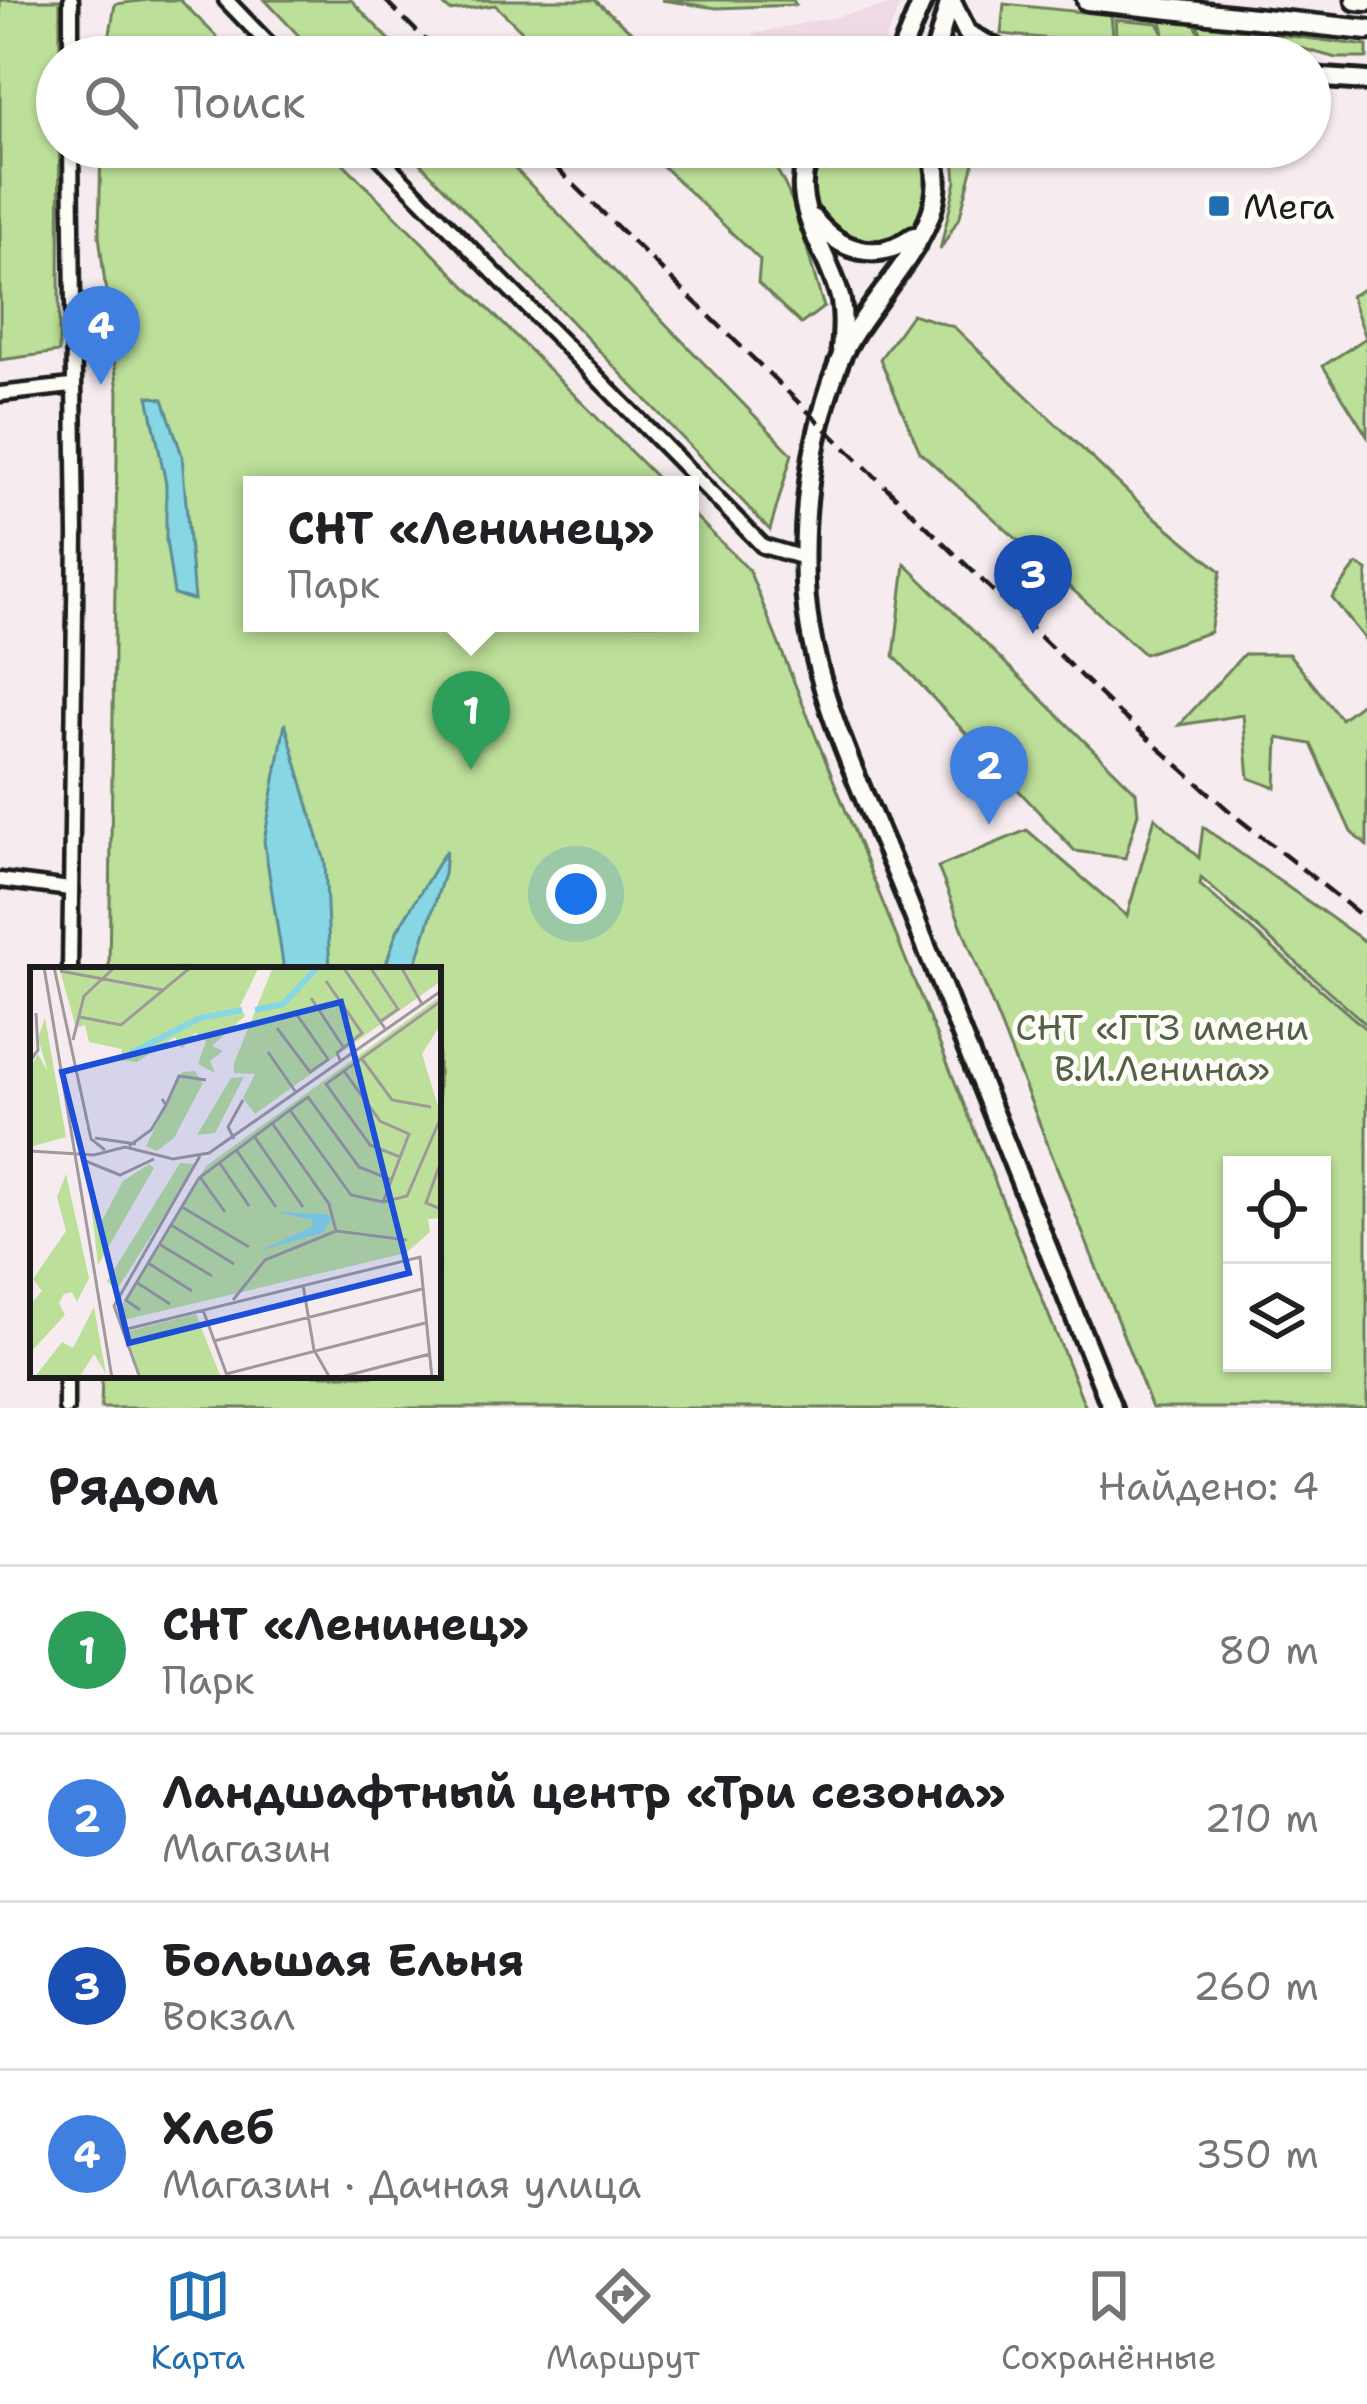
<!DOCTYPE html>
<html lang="ru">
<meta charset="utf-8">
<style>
:root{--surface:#fff;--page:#f2f2f2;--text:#202124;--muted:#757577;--line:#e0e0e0;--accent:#1f6fb2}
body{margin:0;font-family:"Shantell Sans",sans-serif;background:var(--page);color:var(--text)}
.controls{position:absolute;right:36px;bottom:36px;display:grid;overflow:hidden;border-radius:0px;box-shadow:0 3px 9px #0004}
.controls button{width:108px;height:108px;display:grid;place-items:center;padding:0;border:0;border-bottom:3px solid var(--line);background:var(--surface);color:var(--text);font:60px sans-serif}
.you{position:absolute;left:576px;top:894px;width:42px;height:42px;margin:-30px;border:9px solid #fff;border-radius:50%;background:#1a73e8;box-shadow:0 0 0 18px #1a73e833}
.badge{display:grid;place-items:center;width:78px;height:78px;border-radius:50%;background:var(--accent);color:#fff;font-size:39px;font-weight:700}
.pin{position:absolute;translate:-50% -99px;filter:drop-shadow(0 3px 6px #0008)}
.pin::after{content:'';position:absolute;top:63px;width:42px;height:36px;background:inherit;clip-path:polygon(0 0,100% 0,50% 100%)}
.popup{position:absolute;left:243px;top:476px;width:456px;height:156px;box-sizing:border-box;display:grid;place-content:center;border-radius:0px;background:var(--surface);filter:drop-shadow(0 3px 9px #0005);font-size:39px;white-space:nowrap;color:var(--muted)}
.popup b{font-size:45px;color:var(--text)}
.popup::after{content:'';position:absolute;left:50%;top:100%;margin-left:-24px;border:24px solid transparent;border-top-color:var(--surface)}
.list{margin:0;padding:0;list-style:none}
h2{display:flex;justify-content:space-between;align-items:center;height:156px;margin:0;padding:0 48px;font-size:51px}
h2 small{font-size:39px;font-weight:400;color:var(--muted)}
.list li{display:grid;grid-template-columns:78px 1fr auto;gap:36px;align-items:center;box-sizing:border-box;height:168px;padding:0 48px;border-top:3px solid var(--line)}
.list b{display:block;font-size:45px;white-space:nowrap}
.list p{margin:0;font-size:39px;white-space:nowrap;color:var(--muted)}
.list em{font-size:39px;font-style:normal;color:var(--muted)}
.icon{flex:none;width:66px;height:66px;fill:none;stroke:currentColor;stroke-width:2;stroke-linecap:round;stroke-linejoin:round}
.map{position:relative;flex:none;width:1367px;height:1408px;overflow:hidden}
.search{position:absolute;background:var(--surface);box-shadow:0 3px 9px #0004;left:36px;right:36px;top:36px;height:132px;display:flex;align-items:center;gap:30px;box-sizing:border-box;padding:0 42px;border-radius:66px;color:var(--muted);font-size:45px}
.sheet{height:828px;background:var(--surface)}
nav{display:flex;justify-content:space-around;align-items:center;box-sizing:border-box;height:168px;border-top:3px solid var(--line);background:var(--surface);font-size:33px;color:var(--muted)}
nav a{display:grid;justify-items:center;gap:6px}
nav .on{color:var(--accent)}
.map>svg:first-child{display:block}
</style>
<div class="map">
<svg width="1367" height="1408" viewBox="0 0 1367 1408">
<rect width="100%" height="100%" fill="#f6ecef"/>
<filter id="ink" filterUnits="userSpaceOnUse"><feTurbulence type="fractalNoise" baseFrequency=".00833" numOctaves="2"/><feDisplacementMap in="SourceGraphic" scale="24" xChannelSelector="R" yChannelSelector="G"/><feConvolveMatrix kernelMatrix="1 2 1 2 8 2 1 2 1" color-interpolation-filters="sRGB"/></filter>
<g filter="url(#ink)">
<path fill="#eed9e5" d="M901 3 878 57H761L753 34Z"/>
<g fill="#bcdf99" stroke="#6c7e5a" stroke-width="3" fill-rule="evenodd">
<path d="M0 0H60L59 352 0 360Z"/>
<path d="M148 0H180L237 57H106L115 4Z"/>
<path d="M265 0H351L406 57H319Z"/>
<path d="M438 0H595L660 57H549L495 5 450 11Z"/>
<path d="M661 0H793L796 5 717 8Z"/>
<path d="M1004 4 1111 15 1114 45 1001 34Z"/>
<path d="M1115 19 1158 23 1164 34 1161 20 1195 24 1207 51 1117 45Z"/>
<path d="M1197 24 1367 46V58H1336L1300 48 1290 57 1209 49Z"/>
<path d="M101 147H327L664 485H252V623H690V511L749 570 1086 1408H101L102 1375H438V970H109L118 392 99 235Z"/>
<path d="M405 147H494L792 454 770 530Z"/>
<path d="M643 147H759C798 186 806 255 824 307L801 324 758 283 760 260Z"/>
<path d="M825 147H917C976 221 837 300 812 187Z"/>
<path d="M953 147H978L960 216 940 250 956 181Z"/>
<path d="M1367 287V436L1323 366 1366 338 1351 296Z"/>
<path d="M912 314 954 327 1150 513 1221 571 1210 632 1144 654 920 452 880 359Z"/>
<path d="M905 564 1136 792 1138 813 1125 858 1075 851 894 656Z"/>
<path d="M1357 564 1367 570V641L1332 598Z"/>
<path d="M1244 654H1289L1341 719 1367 699V846L1351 832 1311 744 1278 738 1276 788 1249 778 1243 715 1179 725Z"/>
<path d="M1155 817 1199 858 1203 827 1367 943V1025L1201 878 1200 885 1367 1030V1408H1152L938 867 1027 830 1127 916ZM1232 1165H1322V1363H1232Z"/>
</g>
<g fill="#87d6e4" stroke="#5c8c94" stroke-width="3">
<path d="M148 396 163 399 182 455 194 600 174 595 166 540V484Z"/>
<path d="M285 723 325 862 330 970H284L264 841Z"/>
<path d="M446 850 444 874 414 970H384L397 931Z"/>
</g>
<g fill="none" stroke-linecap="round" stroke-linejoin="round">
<g stroke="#1c1c1c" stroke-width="21">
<g id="street">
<path d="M226 0 281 57"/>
<path d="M71 57V0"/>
<path d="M370 147 763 546 804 558"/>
<path d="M0 394 71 386"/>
<path d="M0 880 70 889"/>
<path d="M70 970 76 536 71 147"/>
<path d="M66 1408V1375"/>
</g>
</g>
<g stroke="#1c1c1c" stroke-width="26">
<g id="secondary">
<path d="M951 0 967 33 1011 57"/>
<path d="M899 57 923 0"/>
<path d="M934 57 950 0"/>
<path d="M1310 77 1367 81"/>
<path d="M814 147C781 198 830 252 841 301 844 318 843 332 841 349"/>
<path d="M929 147C965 224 866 294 839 362 811 434 802 507 805 584 809 689 867 798 905 894 974 1065 1043 1237 1112 1408"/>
<path d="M813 218C839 251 878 264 914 236"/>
</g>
</g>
<g stroke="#1c1c1c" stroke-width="27">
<g id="primary">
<path d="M1087 0 1367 30"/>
<path d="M1356 0 1367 1"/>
</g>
</g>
<use href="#street" stroke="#fdfcf7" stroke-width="12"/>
<use href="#secondary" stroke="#fdfcf7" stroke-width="16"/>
<use href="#primary" stroke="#fdfcf7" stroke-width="18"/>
<g stroke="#1c1c1c" stroke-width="4.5" stroke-dasharray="18 9" stroke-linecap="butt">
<path d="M385 0 443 57"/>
<path d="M535 147 1116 710 1235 816 1367 920"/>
</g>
</g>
</g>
<rect fill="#1f6fb2" stroke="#fdfcf7" stroke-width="4.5" x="1207" y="194" width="24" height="24" rx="6"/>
<g text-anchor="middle" stroke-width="10" stroke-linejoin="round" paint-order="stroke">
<g font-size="36" fill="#1c1c1c" stroke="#fdfcf7" text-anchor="start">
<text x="1243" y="219">Мега</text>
</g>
<g font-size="36" fill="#546048" stroke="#fdfcf7">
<text x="1162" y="1040">СНТ «ГТЗ имени<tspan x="1162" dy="41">В.И.Ленина»</tspan></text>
</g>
</g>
<g transform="translate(30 967)">
<rect width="411" height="411" fill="#f6ecef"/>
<path d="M29 0H229L210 39 215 49 182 79 193 84 180 94 185 106 168 97 176 74 165 66 152 82 145 70 107 95 91 93 92 82 59 75 55 58 46 61ZM243 0H411V14L225 147 213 131 225 107 204 106V96ZM411 29V57L392 87 411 149V251L398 252 400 265 376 286 94 353 90 341 176 199ZM15 51 36 170 0 180V101L8 87 18 105 8 71ZM165 104 173 116 144 171 127 184 116 179 152 105ZM214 110 185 166 167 168 201 111ZM150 196 167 197 86 324 77 314ZM119 197 124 201 68 298 59 220 69 259 93 214ZM36 207 59 311 47 335 42 325 34 327 29 336 35 348 0 386V338L12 324 3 312 36 264 27 230ZM64 340 76 407 64 387 49 411H4L32 375 43 381ZM166 347 191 411H111L95 365Z" fill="#bcdf99"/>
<path d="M246 245 297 247 302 252 292 266 229 284 282 260 283 253Z" fill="#87d6e4"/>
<path fill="none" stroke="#87d6e4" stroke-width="6" d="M225 43 253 37 288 0M101 86 170 51 212 43"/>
<path fill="none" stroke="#9f999b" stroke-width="3" d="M14 0 82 411M24 0 61 172 75 183M313 0 356 63M340 0 368 42 351 54M371 0 392 37M30 4 133 23M296 14 332 66 307 86 311 95M281 31 314 81M265 45 298 92M50 50 91 58 161 0M247 61 280 105 299 92M43 73 54 29 85 0M238 85 265 124M332 92 362 133 401 140M0 94 8 83 6 46M314 104 350 154 379 167 353 235M136 138 149 109 176 113M242 156 299 237 306 264 377 273M224 169 273 240M65 171 106 177M204 172 198 160 213 133M99 179 121 163 136 138 132 132M0 184 64 188 95 180 143 192 179 186 411 24M207 184 246 240M370 190 340 178 296 117 411 34M53 193 90 208 124 192M411 194 396 236 411 242M189 195 219 239M170 210 195 245M362 213 329 200 278 130 260 143 321 228 353 235 377 229 411 150M152 240 219 280M141 258 204 297M129 277 182 309M118 296 162 324M106 315 140 337M273 318 284 383 300 411M203 333 235 293 306 264M110 343 96 333 169 211 260 143M173 343 198 411M93 363 390 290 402 411M184 374 392 322M196 407 395 356M110 411 84 339 170 189M307 411 400 387"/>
<path fill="#1d4ed8" fill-opacity="0.15" stroke="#1d4ed8" stroke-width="6" d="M311 35 379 306 99 376 32 105Z"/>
<rect width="411" height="411" fill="none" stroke="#1c1c1c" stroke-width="6"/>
</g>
</svg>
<div class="controls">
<button><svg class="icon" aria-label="locate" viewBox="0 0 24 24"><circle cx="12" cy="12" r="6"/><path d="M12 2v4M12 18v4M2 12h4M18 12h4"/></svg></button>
<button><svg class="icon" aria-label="layers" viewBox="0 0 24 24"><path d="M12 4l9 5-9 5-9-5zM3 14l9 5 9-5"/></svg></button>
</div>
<div class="you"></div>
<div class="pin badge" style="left:471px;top:770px;background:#2e9e5b">1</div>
<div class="popup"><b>СНТ «Ленинец»</b>Парк</div>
<div class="pin badge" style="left:989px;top:825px;background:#3f7fe0">2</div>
<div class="pin badge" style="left:1033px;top:634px;background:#1a4fb4">3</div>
<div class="pin badge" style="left:101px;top:385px;background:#3f7fe0">4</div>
<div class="search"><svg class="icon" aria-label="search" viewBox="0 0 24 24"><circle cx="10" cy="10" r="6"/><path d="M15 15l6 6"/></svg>Поиск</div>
</div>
<section class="sheet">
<h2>Рядом<small>Найдено: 4</small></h2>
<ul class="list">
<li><span class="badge" style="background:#2e9e5b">1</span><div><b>СНТ «Ленинец»</b><p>Парк</p></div><em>80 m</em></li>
<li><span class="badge" style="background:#3f7fe0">2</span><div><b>Ландшафтный центр «Три сезона»</b><p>Магазин</p></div><em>210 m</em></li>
<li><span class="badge" style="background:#1a4fb4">3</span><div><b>Большая Ельня</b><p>Вокзал</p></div><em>260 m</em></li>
<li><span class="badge" style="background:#3f7fe0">4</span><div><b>Хлеб</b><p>Магазин · Дачная улица</p></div><em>350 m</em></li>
</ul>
</section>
<nav>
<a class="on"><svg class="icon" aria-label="map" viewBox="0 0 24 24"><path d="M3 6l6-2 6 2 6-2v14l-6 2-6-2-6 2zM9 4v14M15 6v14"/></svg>Карта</a>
<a><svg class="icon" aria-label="directions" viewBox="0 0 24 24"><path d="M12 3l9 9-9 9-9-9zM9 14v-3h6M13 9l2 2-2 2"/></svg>Маршрут</a>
<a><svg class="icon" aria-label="saved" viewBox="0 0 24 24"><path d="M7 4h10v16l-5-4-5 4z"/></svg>Сохранённые</a>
</nav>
